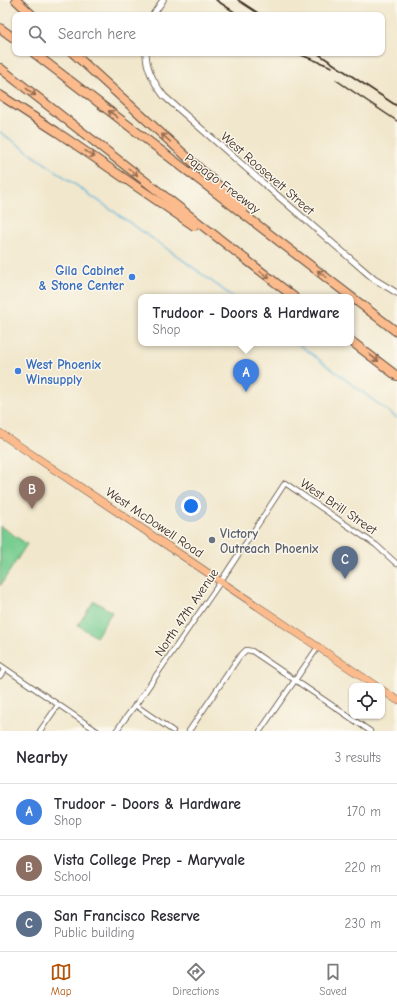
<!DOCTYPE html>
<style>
:root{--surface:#fff;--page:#f7f7f7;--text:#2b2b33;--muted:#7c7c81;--line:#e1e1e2;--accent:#b45309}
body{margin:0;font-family:"Comic Neue",sans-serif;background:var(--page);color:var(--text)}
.controls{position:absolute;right:12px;bottom:12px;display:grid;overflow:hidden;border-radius:8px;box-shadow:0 1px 3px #0004}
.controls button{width:36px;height:36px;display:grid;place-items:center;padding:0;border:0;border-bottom:1px solid var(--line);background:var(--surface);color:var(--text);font:20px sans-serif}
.you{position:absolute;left:191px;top:506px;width:14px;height:14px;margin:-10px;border:3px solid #fff;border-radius:50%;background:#1a73e8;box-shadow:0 0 0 6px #1a73e833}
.badge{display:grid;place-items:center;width:26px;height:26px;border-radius:50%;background:var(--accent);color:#fff;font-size:13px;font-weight:700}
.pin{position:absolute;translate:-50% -33px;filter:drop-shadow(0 1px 2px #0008)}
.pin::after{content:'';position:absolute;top:21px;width:14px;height:12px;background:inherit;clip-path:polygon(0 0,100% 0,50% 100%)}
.popup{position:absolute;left:138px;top:294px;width:216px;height:52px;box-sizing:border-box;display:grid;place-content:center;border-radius:8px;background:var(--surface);filter:drop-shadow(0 1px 3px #0005);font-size:13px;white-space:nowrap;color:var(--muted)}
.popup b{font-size:15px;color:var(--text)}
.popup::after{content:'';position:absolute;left:50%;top:100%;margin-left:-8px;border:8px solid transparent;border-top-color:var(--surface)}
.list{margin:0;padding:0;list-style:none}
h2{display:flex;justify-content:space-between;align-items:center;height:52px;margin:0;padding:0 16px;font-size:17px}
h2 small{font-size:13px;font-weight:400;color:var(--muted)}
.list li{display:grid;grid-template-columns:26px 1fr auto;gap:12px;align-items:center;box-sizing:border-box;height:56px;padding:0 16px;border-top:1px solid var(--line)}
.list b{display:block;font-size:15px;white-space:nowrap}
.list p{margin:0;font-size:13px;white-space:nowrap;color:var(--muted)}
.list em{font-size:13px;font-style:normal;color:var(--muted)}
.icon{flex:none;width:22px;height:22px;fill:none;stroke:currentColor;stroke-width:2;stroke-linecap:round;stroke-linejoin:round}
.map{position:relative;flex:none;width:397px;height:731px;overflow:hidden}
.search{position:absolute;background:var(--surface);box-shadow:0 1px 3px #0004;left:12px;right:12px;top:12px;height:44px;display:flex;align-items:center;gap:10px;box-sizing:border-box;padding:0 14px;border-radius:8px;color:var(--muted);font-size:15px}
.sheet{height:220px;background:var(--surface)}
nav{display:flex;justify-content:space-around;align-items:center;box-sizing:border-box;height:56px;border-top:1px solid var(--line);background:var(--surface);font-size:11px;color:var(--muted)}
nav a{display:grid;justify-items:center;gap:2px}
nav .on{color:var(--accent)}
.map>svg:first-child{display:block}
</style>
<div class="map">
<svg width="397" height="731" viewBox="0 0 397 731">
<rect width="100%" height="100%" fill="#fbf7ec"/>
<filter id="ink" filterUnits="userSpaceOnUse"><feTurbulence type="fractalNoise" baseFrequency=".025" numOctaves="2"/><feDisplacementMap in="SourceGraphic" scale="8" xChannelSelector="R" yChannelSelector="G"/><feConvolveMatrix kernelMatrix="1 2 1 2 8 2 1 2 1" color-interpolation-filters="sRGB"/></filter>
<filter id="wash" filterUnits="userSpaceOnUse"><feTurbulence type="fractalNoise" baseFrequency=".012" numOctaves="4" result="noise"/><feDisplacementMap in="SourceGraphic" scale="16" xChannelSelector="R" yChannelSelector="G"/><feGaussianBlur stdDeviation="0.9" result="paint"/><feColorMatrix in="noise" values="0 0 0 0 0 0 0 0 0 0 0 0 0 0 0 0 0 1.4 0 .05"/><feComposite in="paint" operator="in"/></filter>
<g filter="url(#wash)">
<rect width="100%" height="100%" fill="#f1e7cc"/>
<g fill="#78cd91" stroke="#5a7c58">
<path d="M0 526 27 544 0 586Z"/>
<path d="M94 601 112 612 96 637 78 625Z"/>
</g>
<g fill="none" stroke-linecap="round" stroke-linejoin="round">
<g stroke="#5db3da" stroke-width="1.5">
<path d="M0 132 176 255 233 297"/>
<path d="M297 343 397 418"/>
</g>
</g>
</g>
<g filter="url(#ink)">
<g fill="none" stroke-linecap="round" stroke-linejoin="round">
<g stroke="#564638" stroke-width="6">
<g id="minor">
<path d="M0 665 97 731"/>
<path d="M0 676 5 669"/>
<path d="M135 705 173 731"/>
<path d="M40 731 58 705"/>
<path d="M116 731 142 696 221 581 285 483 376 545 397 564"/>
<path d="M189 731 239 657 246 650 252 651 370 731"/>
<path d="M260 731 318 647"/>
</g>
</g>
<g stroke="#564638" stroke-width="7">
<g id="tertiary">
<path d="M153 15 163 0"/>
<path d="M146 53C146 69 154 83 164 96L270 189 374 279 397 293"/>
</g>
</g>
<g stroke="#564638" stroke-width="8">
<g id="primary">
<path d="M0 433 376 686"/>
<path d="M382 690 397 700"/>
</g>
</g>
<g stroke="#564638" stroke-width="10">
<g id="motorway">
<path d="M16 0 32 15"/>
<path d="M0 28 15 39"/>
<path d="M34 53 397 332"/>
<path d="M73 53 243 208"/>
<path d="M0 68 294 297"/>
<path d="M0 95 57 132 194 226"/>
<path d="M351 341 397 376"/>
</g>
</g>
<use href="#minor" stroke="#fff" stroke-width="4.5"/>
<use href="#tertiary" stroke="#fff" stroke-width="5.5"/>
<use href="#primary" stroke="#fbbb8d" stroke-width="7"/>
<use href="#motorway" stroke="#fbbb8d" stroke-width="8"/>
<g stroke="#3b2a1e" stroke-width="1.5">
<path d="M216 0 239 15"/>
<path d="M238 0 261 15"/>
<path d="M296 53 332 67"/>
<path d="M317 53 397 106"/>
<path d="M336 80 397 121"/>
</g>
</g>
<defs><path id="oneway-shaft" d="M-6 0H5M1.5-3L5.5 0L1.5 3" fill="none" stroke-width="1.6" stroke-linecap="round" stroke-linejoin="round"/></defs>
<g stroke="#916b50">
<use href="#oneway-shaft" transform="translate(31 92) rotate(38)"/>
<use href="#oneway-shaft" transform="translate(113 114) rotate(-143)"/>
<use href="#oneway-shaft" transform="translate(166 138) rotate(-138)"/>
<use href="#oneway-shaft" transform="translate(90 154) rotate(34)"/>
<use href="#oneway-shaft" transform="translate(133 172) rotate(38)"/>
<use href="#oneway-shaft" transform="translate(322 274) rotate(-142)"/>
<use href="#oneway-shaft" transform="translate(265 275) rotate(37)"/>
<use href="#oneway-shaft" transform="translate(374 358) rotate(37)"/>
</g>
</g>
<g fill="#3f7fe0" stroke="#fbf7ec" stroke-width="1.5">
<circle cx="132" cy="277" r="4"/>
<circle cx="18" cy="371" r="4"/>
</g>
<circle fill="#6b7280" stroke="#fbf7ec" stroke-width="1.5" cx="212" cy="540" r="4"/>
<g text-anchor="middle" stroke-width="3" stroke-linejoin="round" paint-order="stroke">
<g font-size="13" fill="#3b2a1e" stroke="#fbf7ec">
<text transform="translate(268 173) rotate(41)" y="5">West Roosevelt Street</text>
<text transform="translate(223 183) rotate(37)" y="5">Papago Freeway</text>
<text transform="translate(339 506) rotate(34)" y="5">West Brill Street</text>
<text transform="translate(155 522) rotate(34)" y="5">West McDowell Road</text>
<text transform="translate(186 612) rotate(-56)" y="5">North 47th Avenue</text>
</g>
<g font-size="13" font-weight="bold" fill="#366cbe" stroke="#fbf7ec" text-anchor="end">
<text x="124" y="275">Gila Cabinet<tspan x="124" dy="15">&amp; Stone Center</tspan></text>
<text x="26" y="369" text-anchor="start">West Phoenix<tspan x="26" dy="15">Winsupply</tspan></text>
</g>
<g font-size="13" font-weight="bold" fill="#5b616d" stroke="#fbf7ec" text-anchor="start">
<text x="220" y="538">Victory<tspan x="220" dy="15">Outreach Phoenix</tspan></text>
</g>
</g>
</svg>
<div class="controls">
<button><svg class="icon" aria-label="locate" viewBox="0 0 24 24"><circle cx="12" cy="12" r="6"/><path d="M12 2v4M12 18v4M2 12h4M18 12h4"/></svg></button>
</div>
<div class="you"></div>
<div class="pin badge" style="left:246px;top:392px;background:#3f7fe0">A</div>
<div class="popup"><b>Trudoor - Doors &amp; Hardware</b>Shop</div>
<div class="pin badge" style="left:32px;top:509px;background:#8d6e63">B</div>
<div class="pin badge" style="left:345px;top:579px;background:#5c6f8a">C</div>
<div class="search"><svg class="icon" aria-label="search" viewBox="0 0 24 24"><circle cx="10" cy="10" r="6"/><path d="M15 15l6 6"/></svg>Search here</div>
</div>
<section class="sheet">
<h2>Nearby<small>3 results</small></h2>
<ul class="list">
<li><span class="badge" style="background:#3f7fe0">A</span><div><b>Trudoor - Doors &amp; Hardware</b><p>Shop</p></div><em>170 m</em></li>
<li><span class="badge" style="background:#8d6e63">B</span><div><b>Vista College Prep - Maryvale</b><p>School</p></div><em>220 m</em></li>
<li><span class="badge" style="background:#5c6f8a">C</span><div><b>San Francisco Reserve</b><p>Public building</p></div><em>230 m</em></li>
</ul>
</section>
<nav>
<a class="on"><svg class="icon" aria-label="map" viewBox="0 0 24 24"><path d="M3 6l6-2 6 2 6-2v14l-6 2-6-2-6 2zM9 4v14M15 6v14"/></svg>Map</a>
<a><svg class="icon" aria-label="directions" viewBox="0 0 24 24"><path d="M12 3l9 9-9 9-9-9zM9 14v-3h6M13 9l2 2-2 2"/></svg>Directions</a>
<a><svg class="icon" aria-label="saved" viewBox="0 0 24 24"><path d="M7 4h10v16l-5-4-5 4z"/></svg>Saved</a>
</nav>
